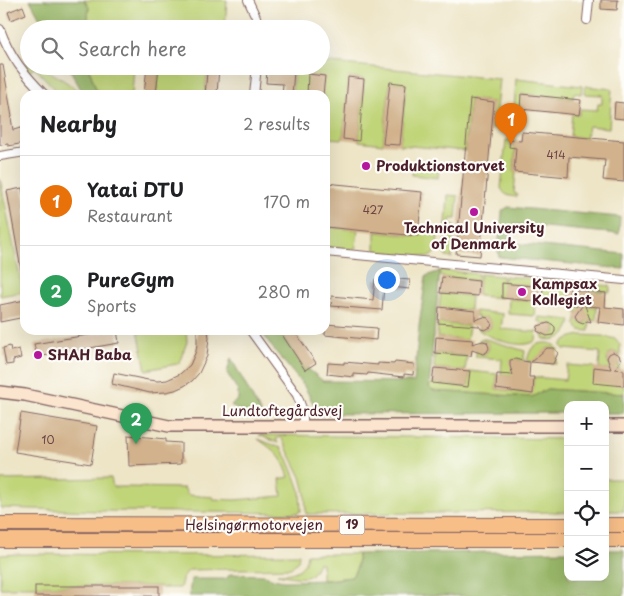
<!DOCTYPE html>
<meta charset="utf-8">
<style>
:root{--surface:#fff;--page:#f6f6f6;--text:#202124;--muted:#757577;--line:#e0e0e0;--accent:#b5179e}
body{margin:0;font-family:"Playpen Sans",sans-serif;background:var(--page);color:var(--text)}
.controls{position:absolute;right:15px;bottom:15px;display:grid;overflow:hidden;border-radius:10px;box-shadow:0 5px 20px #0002}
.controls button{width:45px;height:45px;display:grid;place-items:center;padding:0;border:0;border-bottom:1px solid var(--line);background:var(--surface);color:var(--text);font:25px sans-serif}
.you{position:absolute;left:386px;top:279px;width:18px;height:18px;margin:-12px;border:4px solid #fff;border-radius:50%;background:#1a73e8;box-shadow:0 0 0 8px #1a73e833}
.badge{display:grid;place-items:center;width:32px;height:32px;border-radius:50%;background:var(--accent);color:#fff;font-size:16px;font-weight:700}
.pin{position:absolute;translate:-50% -41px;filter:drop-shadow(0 1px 2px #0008)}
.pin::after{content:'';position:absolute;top:26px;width:18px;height:15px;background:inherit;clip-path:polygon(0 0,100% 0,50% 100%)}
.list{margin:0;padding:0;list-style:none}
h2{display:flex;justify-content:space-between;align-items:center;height:65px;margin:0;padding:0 20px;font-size:21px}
h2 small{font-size:16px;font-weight:400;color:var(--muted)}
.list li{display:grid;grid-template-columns:32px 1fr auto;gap:15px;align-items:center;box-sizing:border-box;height:90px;padding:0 20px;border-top:1px solid var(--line)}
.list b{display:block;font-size:19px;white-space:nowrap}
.list p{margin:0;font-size:16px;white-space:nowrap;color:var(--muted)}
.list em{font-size:16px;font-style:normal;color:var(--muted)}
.icon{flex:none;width:28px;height:28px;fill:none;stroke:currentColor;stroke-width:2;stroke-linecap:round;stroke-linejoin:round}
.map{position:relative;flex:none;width:624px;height:596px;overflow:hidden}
.search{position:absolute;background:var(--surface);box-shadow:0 5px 20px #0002;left:20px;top:20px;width:310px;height:55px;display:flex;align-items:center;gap:12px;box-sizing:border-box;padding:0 18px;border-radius:28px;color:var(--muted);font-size:19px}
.panel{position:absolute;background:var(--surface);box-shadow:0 5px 20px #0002;left:20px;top:90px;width:310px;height:245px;border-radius:15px}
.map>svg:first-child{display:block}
</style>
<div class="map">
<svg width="624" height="596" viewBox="0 0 624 596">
<rect width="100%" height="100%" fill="#fdfcf7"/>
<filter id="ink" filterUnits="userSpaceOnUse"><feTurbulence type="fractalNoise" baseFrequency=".02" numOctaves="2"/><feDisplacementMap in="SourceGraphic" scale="10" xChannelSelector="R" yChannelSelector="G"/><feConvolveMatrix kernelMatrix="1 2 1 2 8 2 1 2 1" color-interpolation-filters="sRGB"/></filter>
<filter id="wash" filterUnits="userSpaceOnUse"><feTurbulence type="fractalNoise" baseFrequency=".0096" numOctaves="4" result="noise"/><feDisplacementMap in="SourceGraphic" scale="20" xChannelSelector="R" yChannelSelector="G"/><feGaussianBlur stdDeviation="1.12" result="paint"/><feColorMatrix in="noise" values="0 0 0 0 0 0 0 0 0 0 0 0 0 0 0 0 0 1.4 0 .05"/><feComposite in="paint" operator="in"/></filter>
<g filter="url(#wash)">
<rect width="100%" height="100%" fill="#eee5c7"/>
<g fill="#c0d478" stroke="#857a52">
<path d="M84 0H227L225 29H87L89 7Z"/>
<path d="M321 62 499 79 494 129 491 128 493 102 470 99 465 151 400 145 406 84 390 82 383 144 359 141 364 79 349 77 343 139 325 138V95H323L309 75 307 95H292L294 73 267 70V66H321Z"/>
<path d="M23 63 29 65V66C46 66 70 84 83 95H61L35 68 28 72Z"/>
<path d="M88 66H134L132 95H98Z"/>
<path d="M159 68 207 72 205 95H156Z"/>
<path d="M516 79 582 86 581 94 574 93 573 99 522 94 520 109H514Z"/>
<path d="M585 86 612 89 609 128 588 126 586 138 570 136 572 114 579 115 580 109 597 110 598 104H602V95L585 94Z"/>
<path d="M506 140 516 141 514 172H516L514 193 517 194V197C509 196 505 196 501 188Z"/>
<path d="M413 161 439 164 438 178 412 175Z"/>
<path d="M0 179 23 292 0 296Z"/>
<path d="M448 195 458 196 456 219H450V225L455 226 452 258 446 257 444 253Z"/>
<path d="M325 227 358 230 356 247 354 249H351L325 247Z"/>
<path d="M419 231 430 232 438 236C437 245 438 253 429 257L379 252 375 250V232L418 236Z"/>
<path d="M439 270 478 274V279L480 278V274L502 276V281L504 280V276L542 279 541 284 543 286 544 280 566 282V288L568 287V282L610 286V292L570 289 568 304 541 302 542 287 503 283 502 298 478 296 479 281 442 277 439 276Z"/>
<path d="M441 293 471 296 470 310 439 308Z"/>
<path d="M509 299 536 301 535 316 508 314Z"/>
<path d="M577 305 597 307 596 321 590 320 589 331 579 330 575 324 576 318 580 323H585L588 320 579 311 576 314Z"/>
<path d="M475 311 503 314 501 329 537 332 536 340C525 351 491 339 479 330V325L481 329 488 330 491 327V321L486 317 478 319V316H475Z"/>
<path d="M539 317 571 320C569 334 559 342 544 339L541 334 542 331 543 334 549 336 555 333C557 322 549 322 543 327L542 322 538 321Z"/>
<path d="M438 323 469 326 467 340 437 337Z"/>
<path d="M138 330H186L187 342 179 363 177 364 146 370Z"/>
<path d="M581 335 602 336 616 339 620 345V358L617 353 613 352 609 354 607 360 609 364 619 362V370L599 368 600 352 564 349 561 346C565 337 573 337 581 335Z"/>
<path d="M480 339H486L525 351 523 364 521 360 514 359 522 376 501 374 502 359 476 357V349C489 366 496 333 478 343Z"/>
<path d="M549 343 555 345 558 349 557 352 554 348H547L554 359 557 356 556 364 527 361C530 348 534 342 549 343Z"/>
<path d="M435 353 467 356 465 371 434 368Z"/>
<path d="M567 365 594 367 624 386V394L547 389 532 397 433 391 429 387 432 383 468 387 470 371 497 374 496 389 532 394 534 377 565 380Z"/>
<path d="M259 435 568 439V512L306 514 305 493 301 477 281 437 276 439 278 443Z"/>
<path d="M258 439 281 448 288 459 295 476 300 490 301 511 297 513 100 511 0 508V480L111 478 113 487H126L184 488 188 495 213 497V499L235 500 282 496 280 479 289 477C282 456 276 452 258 439Z"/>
<rect x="605" y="479" width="19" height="32"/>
<path d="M21 554 170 555 299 554 298 561 291 568 190 570C183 574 182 580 180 588H162L159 586H18L15 588H0V555Z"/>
<path d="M307 554H358L357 567 352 577 322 580V563H318C316 567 313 574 309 576 303 580 284 575 277 574 292 574 305 572 307 554Z"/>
</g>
<g fill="#98b668" stroke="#716a4a">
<path d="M30 0H84L89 7 87 29H46Z"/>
<path d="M68 66H88L98 95H84Z"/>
<path d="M508 207 620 217 619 234 513 224 511 243 624 254V269L499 257 498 249 502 214V211Z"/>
<path d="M440 271 429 387 433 391 532 397 547 389 624 394V413H605V405H568V413L319 414 304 386 275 351 260 330H279L305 369 307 368 323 381 414 382 419 326 426 276Z"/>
<path d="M231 358 262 415 242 414 231 405 238 400V391L227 373Z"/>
<path d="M605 550H624V596H189L191 579H226L230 574 265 575 273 579 284 581 330 580 352 577 357 567 358 554 568 551V577H605Z"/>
</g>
<g id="blocks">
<g fill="#d1b28c">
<path d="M601 0H618L617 10 601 9Z"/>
<path d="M23 6 26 14 11 20 8 12Z"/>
<path d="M0 65H3L12 117 11 118 13 130 25 127V143L8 146V144L0 145Z"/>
<path d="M147 66H159L156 95H144Z"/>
<path d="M188 66H219L217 95H205L207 72 188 70Z"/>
<path d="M267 70 294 72 292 95H282L283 84 266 83Z"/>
<path d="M308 74 325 76 323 95H307Z"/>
<path d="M348 77 364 79 359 141 343 139Z"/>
<path d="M390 82 406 84 400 145 383 144Z"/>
<path d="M521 94 581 100 579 115 520 109Z"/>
<path d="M470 99 494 102 480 256 456 254Z"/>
<path d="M615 102 624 103V119L614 118Z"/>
<path d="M522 132 624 141V182L603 180 605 160 569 157 568 177 514 172 516 148 509 147 510 140 521 141Z"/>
<path d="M325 183 422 192 418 236 325 227Z"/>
<path d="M22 188 25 203V274L22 275 7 191Z"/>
<path d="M442 277 479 281 478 296 440 293Z"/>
<path d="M387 278 410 280 409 289 384 286 382 310 331 306 332 296 373 300 375 279 387 280Z"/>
<path d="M502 283 543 287 541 302 502 298Z"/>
<path d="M570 289 606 293 605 307 624 309V325L598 322 600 307 585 306 591 322 587 321 583 324 578 322 575 316 582 306 568 304Z"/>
<path d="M25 300V317L0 322V305Z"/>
<path d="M439 307 475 311V320L484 317 488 318 492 323 491 327 485 330 481 329 479 326 438 323Z"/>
<path d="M548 323 552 324 555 327V331L553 335 547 336 537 331 538 326Z"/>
<path d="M325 324 377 328 376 340 325 335Z"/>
<path d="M117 330 119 343 37 357 34 344Z"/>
<path d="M197 330H208L209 338 207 356 199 373 192 381 184 386 175 390 166 392 150 393 112 384 114 373 148 380 158 381 167 380 180 374 190 365 196 351 197 344Z"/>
<path d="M279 330H294L316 363 305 370Z"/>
<path d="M436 337 473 340 472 344 483 341 487 342 489 348 487 352 483 354 472 350 471 356 435 353Z"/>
<path d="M10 346 11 351 19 349 21 358 13 360V364L6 365 3 348Z"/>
<path d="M547 348H554L558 353 553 364 531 362Z"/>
<path d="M613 352 619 355 621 360 615 369 624 370V386L593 383 594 367 611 369 607 358 609 354Z"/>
<path d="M516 359 522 361 530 362 529 377H534L533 394 496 389 497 374 513 375 510 366V360Z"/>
<path d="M344 362 378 365V363L394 364 395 362 414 364 413 375 404 374V377L368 373 367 375 354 374V377L327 374 328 363 344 364Z"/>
<path d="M434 368 470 371 468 387 432 383Z"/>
<path d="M21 413 97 426 91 464 15 452Z"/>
<path d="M128 435 166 439V442L181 443V464L129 466Z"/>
<rect x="35" y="586" width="124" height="10"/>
</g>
</g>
</g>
<g filter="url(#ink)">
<use href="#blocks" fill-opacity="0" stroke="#836462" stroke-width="1"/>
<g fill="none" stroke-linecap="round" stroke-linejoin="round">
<g stroke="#836462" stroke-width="10">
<g id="street">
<path d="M248 0 256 17 259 29"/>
<path d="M587 20 589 0"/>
<path d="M0 29C10 57 25 75 45 95"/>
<path d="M254 95 257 66"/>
<path d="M0 156 25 152"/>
<path d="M325 252 624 280"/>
<path d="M250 330 297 395 303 411V425"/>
</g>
</g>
<g stroke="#836462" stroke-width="14">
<g id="secondary">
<path d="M0 392 25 395 169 426H568"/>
<path d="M605 426H624"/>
</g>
</g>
<g stroke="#836462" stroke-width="16">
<g id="highway">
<path d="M0 524 568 525"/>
<path d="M605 525H624"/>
<path d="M0 540H568"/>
<path d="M605 540H624"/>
</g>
</g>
<use href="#street" stroke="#fff" stroke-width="8"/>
<use href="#secondary" stroke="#fce5cf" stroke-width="11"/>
<use href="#highway" stroke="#f7be88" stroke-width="14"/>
</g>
</g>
<g fill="#b5179e" stroke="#fdfcf7" stroke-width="2">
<circle cx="366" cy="166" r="5"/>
<circle cx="474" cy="212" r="5"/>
<circle cx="522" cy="292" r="5"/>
<circle cx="38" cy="355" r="5"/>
</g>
<g text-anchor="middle" stroke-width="4.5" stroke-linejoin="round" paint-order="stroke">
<g font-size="11" fill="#6c4443">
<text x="556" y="159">414</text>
<text x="373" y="214">427</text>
<text x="48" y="444">10</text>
</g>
<rect fill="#fdfcf7" stroke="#806168" stroke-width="1" x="339.5" y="515.5" width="25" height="19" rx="4"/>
<g font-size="12" font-weight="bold" fill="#4a1f2b">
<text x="352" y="529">19</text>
</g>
<g font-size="14" font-weight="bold" fill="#4a1f2b" stroke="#fdfcf7" text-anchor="start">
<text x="376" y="171">Produktionstorvet</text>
<text x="474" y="233" text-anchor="middle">Technical University<tspan x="474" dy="16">of Denmark</tspan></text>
<text x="532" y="289">Kampsax<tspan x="532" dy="16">Kollegiet</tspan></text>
<text x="48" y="360">SHAH Baba</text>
</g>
<g font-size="14" fill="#4a1f2b" stroke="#fdfcf7">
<text x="282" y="416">Lundtoftegårdsvej</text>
<text x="254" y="530">Helsingørmotorvejen</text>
</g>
</g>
</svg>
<div class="controls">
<button>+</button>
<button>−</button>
<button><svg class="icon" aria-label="locate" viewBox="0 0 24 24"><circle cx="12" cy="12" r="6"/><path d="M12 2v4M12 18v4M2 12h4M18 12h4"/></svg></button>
<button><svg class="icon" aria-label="layers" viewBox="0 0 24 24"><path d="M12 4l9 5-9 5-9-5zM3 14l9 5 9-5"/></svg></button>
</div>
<div class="you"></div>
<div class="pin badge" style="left:511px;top:144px;background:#e8710a">1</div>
<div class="pin badge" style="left:136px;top:444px;background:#2e9e5b">2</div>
<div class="search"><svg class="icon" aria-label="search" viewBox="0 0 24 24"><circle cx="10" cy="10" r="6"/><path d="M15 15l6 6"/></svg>Search here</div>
<section class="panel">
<h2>Nearby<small>2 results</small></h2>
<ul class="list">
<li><span class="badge" style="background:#e8710a">1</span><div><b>Yatai DTU</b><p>Restaurant</p></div><em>170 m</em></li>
<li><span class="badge" style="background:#2e9e5b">2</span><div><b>PureGym</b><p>Sports</p></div><em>280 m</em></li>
</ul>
</section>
</div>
